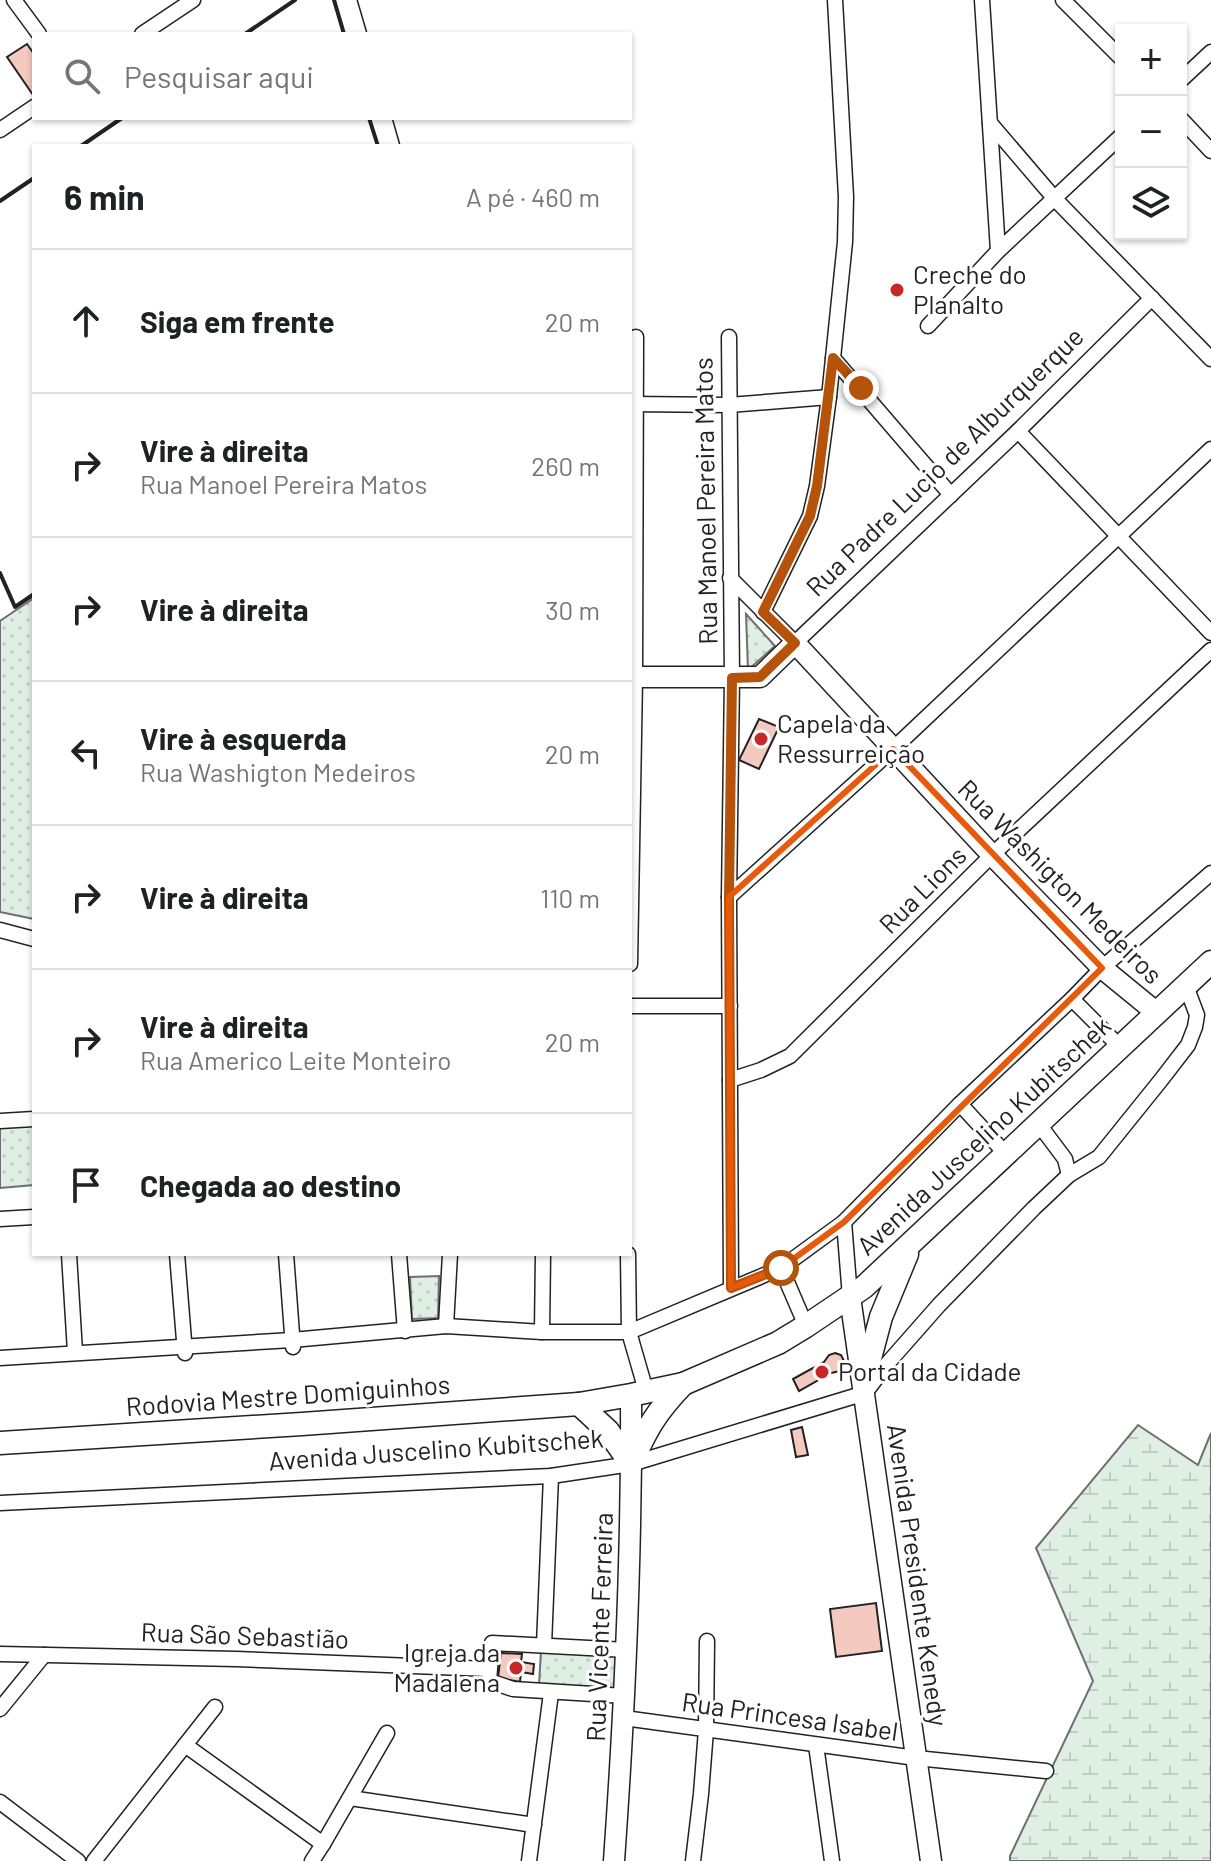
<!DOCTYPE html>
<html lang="pt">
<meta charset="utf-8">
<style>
:root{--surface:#fff;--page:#f6f6f6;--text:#202124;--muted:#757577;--line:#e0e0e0}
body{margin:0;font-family:Barlow,sans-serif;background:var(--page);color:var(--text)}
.controls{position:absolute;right:24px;top:24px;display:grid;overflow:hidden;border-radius:0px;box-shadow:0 2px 6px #0004}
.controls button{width:72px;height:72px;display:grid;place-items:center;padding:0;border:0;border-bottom:2px solid var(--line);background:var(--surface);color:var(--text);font:40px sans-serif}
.stop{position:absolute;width:24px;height:24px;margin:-18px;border:6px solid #b45309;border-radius:50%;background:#fff}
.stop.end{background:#b45309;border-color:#fff;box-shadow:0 2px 8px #0008}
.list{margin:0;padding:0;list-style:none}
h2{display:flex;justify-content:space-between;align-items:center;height:104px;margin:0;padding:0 32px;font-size:34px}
h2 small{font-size:26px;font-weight:400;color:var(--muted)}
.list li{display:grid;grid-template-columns:52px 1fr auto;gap:24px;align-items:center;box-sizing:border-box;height:144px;padding:0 32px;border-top:2px solid var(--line)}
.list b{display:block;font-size:30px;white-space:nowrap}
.list p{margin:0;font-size:26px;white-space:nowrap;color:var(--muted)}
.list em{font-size:26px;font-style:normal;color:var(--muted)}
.icon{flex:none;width:44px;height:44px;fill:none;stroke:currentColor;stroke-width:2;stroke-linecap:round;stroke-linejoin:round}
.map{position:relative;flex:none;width:1211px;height:1861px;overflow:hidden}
.search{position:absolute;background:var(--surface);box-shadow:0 2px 6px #0004;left:32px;top:32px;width:600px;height:88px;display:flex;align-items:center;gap:20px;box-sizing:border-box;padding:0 28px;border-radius:0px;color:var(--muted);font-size:30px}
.panel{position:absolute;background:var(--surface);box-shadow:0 2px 6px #0004;left:32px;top:144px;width:600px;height:1112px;border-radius:0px}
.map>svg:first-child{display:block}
</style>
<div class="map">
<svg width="1211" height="1861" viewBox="0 0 1211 1861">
<defs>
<pattern id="wetland-marsh" width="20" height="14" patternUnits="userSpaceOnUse" patternTransform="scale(2)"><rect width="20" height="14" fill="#e0efe3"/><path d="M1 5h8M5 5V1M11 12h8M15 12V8" fill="none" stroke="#c0cdc2"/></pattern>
<pattern id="park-dots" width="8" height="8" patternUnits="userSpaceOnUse" patternTransform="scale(2)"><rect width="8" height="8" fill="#e0efe3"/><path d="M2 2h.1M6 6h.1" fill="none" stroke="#c0cdc2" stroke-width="1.8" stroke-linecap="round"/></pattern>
</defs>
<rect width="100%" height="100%" fill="#fff"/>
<path fill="url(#wetland-marsh)" stroke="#6f6f6f" stroke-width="2" d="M1138 1425 1198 1465 1211 1433V1861H1010V1856L1093 1681 1036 1548Z"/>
<g fill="url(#park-dots)" stroke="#6f6f6f" stroke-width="2">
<path d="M34 598V919L0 912V621Z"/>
<path d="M746 614 775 646 748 670Z"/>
<path d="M34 1125V1185L0 1188V1127Z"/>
<path d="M439 1276 438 1318 412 1319 410 1277Z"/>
<path d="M541 1651 620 1656 618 1690 539 1685Z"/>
</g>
<g fill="#f3c9c0" stroke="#222" stroke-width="2">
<path d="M27 44 34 54 33 95 7 57Z"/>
<path d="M759 719 779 727 759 769 739 760Z"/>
<path d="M835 1353 841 1355 844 1361 843 1367 840 1371 831 1373 799 1391 793 1379 824 1362 829 1355Z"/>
<path d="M802 1427 808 1455 796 1457 791 1430Z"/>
<path d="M876 1603 882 1651 836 1657 830 1609Z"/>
<path d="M501 1653 522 1654 521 1662 534 1664 533 1674 521 1672 520 1682 498 1678Z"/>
</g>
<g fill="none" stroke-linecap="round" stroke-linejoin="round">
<g stroke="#222" stroke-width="17">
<g id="street">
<path d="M14 0 39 34"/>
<path d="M982 0 998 251"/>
<path d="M1063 0 1121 58"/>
<path d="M142 34 193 0"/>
<path d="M1181 80 1211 52"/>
<path d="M1181 119 1211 151"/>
<path d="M990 123 1055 199 1211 359"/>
<path d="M0 130 34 107"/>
<path d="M928 326 998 251 1121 136"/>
<path d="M729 337 732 678 729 897 731 1288"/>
<path d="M833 358 951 495"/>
<path d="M630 404 729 405 829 397"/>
<path d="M1018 431 1211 633"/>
<path d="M730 578 795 643 1018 431 1152 298"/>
<path d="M763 612 810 516 817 486 829 397 845 242 846 197 835 0"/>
<path d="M729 897 893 749 1211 449"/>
<path d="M0 930 34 939"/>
<path d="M630 964 635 678 636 337"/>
<path d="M1072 999 1120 1047"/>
<path d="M630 1006H730"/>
<path d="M730 1080 761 1070 790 1056 992 855 1211 650"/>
<path d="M960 1104 1005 1153"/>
<path d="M0 1121 34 1119"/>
<path d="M1038 1123 1065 1159 1069 1175"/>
<path d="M0 1219 34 1217"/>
<path d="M844 1222 850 1297"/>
<path d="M69 1254 75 1352"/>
<path d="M177 1254 185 1353"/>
<path d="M286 1254 293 1347"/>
<path d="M399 1254 405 1331"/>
<path d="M628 1254 629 1332 646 1391"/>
<path d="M781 1268 806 1326"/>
<path d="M446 1326 450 1254"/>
<path d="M542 1332 543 1254"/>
<path d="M0 1358 292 1340 446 1326 542 1332H629L781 1268 844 1222 960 1104 1072 999 1102 968 1211 873"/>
<path d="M0 1503 551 1476 631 1464 865 1393 887 1364 939 1305 1034 1208 1069 1175 1099 1157 1161 1080 1188 1045 1195 1027 1197 1015 1186 986"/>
<path d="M544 1645 551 1476"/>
<path d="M0 1654 236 1659 489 1669"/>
<path d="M625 1696 513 1689 489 1681 492 1643 627 1650"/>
<path d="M0 1709 44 1655"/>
<path d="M624 1718 916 1758 1046 1771"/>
<path d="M185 1745 323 1844"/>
<path d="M816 1745 832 1861"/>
<path d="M350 1798 534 1825"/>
<path d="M0 1802 78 1861"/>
<path d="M94 1861 215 1707"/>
<path d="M312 1861 323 1844 387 1733"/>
<path d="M529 1861 551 1693"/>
<path d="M693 1861 701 1794 706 1730 707 1641"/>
</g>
</g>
<g stroke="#222" stroke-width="23">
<g id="secondary">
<path d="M346 0 356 34"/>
<path d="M381 118 389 146"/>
<path d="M630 677H760L795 643 992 855 1102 968 1157 1013"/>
<path d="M850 1297 931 1861"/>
<path d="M614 1861C625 1706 632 1551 631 1395"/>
</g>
</g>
<g stroke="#222" stroke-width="25">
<g id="primary">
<path d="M864 1381 881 1317 907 1254"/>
<path d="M579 1404 608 1431 631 1464"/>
<path d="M0 1443 302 1424 579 1404 631 1395 683 1384 778 1343 806 1326 864 1287 1211 962"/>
<path d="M631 1464C647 1428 656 1412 683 1384"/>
</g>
</g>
<use href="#street" stroke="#fff" stroke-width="14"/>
<use href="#secondary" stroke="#fff" stroke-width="20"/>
<use href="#primary" stroke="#fff" stroke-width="22"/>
<g stroke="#222" stroke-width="4">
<path d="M334 0 344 34"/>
<path d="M245 34 295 0"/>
<path d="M369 118 378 146"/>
<path d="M81 146 122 118"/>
<path d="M0 201 34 178"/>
<path d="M0 573 15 607 34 594"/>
</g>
</g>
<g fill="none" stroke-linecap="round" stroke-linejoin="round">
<path stroke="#b45309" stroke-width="10" d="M781 1268 731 1288 729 897 732 678 760 677 795 643 763 612 810 516 817 486 833 358 861 388"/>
</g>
<path fill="none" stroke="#e8590c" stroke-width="6" stroke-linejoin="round" d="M893 749 1102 968 844 1222 781 1268 731 1288 729 897Z"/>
<g fill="#c62828" stroke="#fff" stroke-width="3">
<circle cx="897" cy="290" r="8"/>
<circle cx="761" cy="739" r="8"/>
<circle cx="822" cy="1372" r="8"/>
<circle cx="516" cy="1668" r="8"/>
</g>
<g text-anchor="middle" stroke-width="6" stroke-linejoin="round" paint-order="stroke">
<g font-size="26" fill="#222" stroke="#fff" text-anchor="start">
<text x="913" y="284">Creche do<tspan x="913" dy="30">Planalto</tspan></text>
<text x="777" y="733">Capela da<tspan x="777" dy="30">Ressurreição</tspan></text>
<text x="838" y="1381">Portal da Cidade</text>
<text x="500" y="1662" text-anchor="end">Igreja da<tspan x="500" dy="30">Madalena</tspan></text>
</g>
<g font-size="26" fill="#222" stroke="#fff">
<text transform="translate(945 462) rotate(-44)" y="9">Rua Padre Lucio de Alburquerque</text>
<text transform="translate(706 501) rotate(-91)" y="9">Rua Manoel Pereira Matos</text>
<text transform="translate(1060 882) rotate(45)" y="9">Rua Washigton Medeiros</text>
<text transform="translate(923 890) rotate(-45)" y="9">Rua Lions</text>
<text transform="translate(984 1136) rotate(-43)" y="9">Avenida Juscelino Kubitschek</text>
<text transform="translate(288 1396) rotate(-4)" y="9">Rodovia Mestre Domiguinhos</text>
<text transform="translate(436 1450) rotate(-4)" y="9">Avenida Juscelino Kubitschek</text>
<text transform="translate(917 1575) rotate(82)" y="9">Avenida Presidente Kenedy</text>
<text transform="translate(600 1627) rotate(-88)" y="9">Rua Vicente Ferreira</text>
<text transform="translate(245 1636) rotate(2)" y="9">Rua São Sebastião</text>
<text transform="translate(790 1717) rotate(8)" y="9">Rua Princesa Isabel</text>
</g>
</g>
</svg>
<div class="controls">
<button>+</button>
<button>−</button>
<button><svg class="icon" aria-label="layers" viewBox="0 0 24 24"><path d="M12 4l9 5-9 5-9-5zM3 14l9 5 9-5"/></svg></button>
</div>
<div class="stop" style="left:781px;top:1268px"></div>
<div class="stop end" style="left:861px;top:388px"></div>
<div class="search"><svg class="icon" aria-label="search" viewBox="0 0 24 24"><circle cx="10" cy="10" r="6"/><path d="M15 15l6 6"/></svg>Pesquisar aqui</div>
<section class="panel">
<h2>6 min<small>A pé · 460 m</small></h2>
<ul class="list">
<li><svg class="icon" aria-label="ahead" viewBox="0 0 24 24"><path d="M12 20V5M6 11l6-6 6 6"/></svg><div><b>Siga em frente</b></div><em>20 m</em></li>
<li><svg class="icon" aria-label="right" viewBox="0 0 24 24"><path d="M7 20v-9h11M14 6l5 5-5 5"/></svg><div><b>Vire à direita</b><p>Rua Manoel Pereira Matos</p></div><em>260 m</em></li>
<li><svg class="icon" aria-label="right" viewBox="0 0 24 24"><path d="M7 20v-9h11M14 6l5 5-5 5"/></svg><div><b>Vire à direita</b></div><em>30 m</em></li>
<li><svg class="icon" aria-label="left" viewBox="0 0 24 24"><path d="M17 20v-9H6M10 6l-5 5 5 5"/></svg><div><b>Vire à esquerda</b><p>Rua Washigton Medeiros</p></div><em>20 m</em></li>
<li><svg class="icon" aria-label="right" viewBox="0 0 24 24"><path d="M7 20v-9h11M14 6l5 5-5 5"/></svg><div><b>Vire à direita</b></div><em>110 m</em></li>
<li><svg class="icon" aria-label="right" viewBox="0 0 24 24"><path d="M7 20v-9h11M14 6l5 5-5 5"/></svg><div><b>Vire à direita</b><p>Rua Americo Leite Monteiro</p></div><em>20 m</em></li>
<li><svg class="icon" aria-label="arrive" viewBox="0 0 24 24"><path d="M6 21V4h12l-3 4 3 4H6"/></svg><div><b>Chegada ao destino</b></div></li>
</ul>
</section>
</div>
